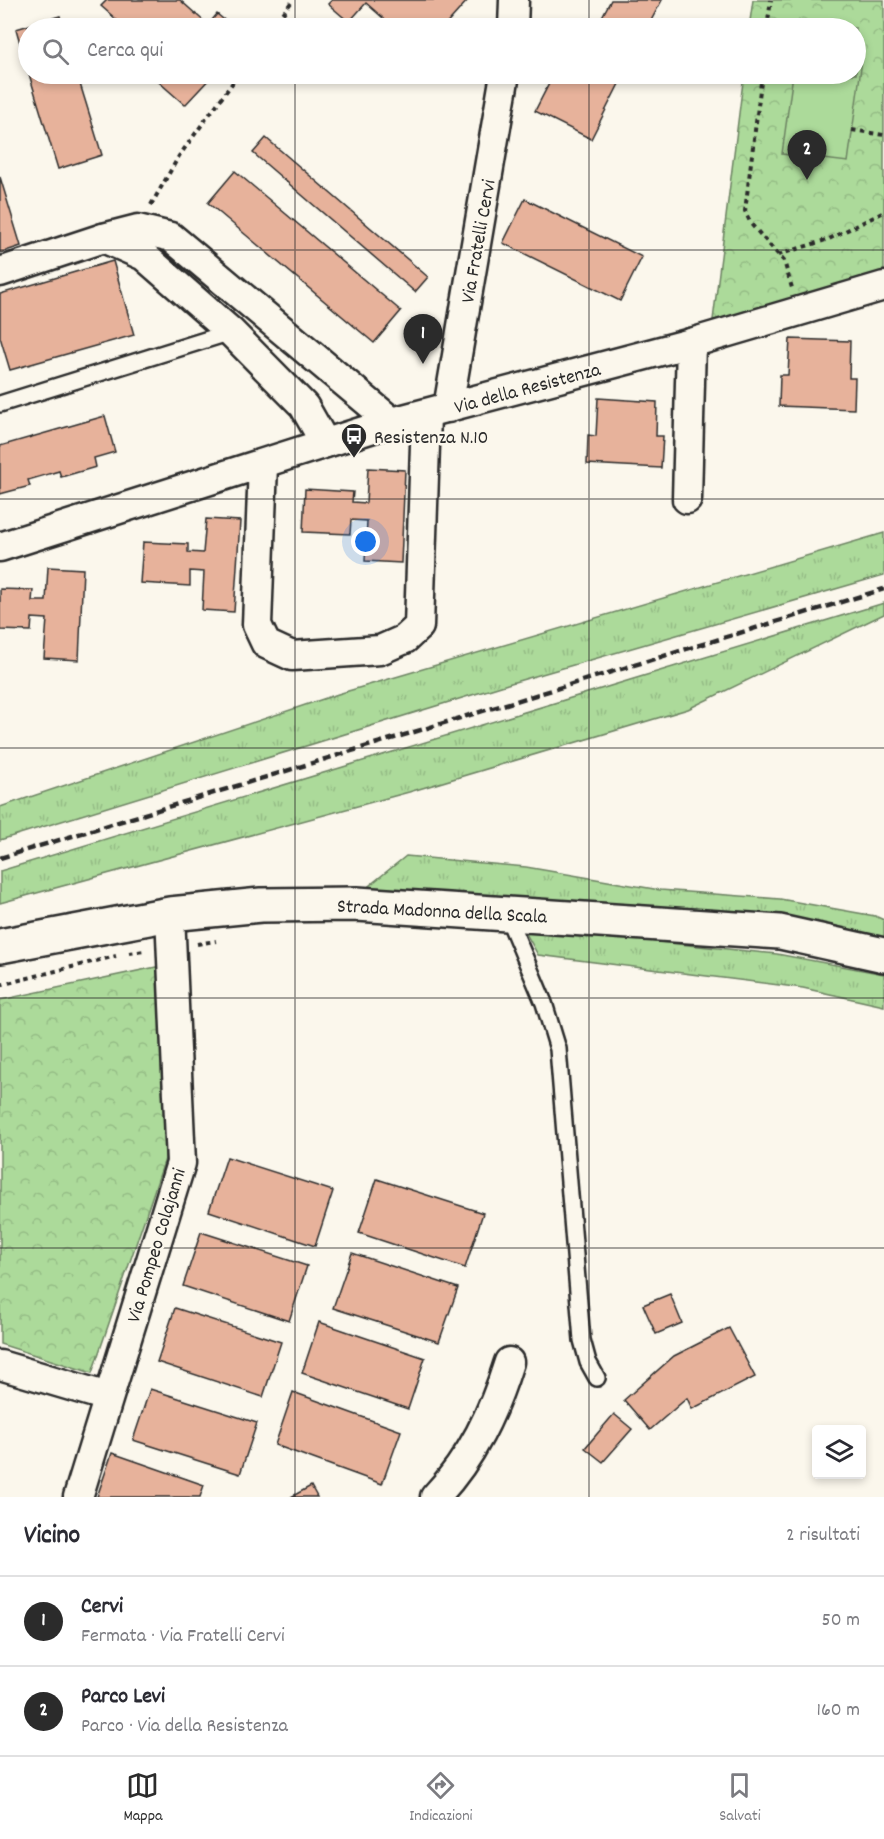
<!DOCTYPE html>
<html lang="it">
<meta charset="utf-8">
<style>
:root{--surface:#fff;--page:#f2f2f3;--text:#2b2b33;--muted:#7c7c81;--line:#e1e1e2;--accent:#2b2b2b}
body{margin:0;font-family:Dekko,sans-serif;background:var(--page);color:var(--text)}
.controls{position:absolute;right:18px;bottom:18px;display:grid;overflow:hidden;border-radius:6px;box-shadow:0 3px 9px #0003}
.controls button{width:54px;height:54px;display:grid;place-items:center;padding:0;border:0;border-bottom:2px solid var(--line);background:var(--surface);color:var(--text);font:30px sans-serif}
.you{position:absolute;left:366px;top:542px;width:21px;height:21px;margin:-15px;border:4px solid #fff;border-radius:50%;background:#1a73e8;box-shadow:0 0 0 9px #1a73e833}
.badge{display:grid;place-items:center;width:39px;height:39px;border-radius:50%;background:var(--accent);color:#fff;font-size:20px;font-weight:700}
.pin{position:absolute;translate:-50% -50px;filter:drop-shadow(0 2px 3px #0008)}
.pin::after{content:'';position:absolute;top:32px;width:21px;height:18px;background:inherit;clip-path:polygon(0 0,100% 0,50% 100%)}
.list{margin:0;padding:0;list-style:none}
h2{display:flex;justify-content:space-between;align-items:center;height:78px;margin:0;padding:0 24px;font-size:26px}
h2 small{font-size:20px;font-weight:400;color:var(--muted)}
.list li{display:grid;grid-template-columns:39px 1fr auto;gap:18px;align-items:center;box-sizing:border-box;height:90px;padding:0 24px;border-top:2px solid var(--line)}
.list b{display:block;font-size:22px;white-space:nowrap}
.list p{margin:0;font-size:20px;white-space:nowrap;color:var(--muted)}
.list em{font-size:20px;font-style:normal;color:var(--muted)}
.icon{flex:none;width:33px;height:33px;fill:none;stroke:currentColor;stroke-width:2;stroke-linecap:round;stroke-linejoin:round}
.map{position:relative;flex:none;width:884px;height:1497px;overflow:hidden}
.search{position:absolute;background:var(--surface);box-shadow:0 3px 9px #0003;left:18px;right:18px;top:18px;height:66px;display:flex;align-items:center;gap:15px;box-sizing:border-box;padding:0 21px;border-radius:33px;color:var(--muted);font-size:22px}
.sheet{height:258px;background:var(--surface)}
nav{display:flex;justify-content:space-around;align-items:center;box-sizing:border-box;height:84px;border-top:2px solid var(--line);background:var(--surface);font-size:16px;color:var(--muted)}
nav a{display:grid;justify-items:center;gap:3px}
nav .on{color:var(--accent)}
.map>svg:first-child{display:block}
</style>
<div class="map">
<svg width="884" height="1497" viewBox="0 0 884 1497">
<defs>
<pattern id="grass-tufts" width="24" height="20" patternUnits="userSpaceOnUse" patternTransform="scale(1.5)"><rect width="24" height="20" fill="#acda9a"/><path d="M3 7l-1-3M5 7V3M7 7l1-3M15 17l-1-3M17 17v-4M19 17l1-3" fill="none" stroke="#94bb85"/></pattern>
<pattern id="park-crowns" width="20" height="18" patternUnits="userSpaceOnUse" patternTransform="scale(1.5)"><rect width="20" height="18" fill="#acda9a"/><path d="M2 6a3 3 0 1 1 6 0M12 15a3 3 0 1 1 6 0" fill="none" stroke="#94bb85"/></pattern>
</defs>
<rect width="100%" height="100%" fill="#fbf7ec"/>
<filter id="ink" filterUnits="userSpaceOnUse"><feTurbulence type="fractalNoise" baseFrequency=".0167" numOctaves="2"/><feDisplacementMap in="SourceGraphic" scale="12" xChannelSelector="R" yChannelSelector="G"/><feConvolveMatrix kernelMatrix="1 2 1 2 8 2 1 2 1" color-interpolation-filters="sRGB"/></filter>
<g filter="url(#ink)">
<g fill="url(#grass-tufts)" stroke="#6c8262" stroke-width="1.5">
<path d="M884 533V575L511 683 0 840V807L338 694Z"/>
<path d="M884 603V614L688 709 409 792 0 903V871Z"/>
<path d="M406 856 526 867 660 890 780 899 875 916 884 920V944L359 894Z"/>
<path d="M523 928 777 954 884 974V1006L803 988 538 955Z"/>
</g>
<g fill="url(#park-crowns)" stroke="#6c8262" stroke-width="1.5">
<path d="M753 0H884V286L711 336 744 74H856V28H749Z"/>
<path d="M161 966 165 1159 92 1373 0 1344V1000Z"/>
</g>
<path fill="#acda9a" stroke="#6c8262" stroke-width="1.5" d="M856 52 863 53 848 162 782 154 793 74H856Z"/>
<g fill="#e7b29b" stroke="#2b2b2b" stroke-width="1.5">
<path d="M107 0H180L208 25 217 14 234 28H126L101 6Z"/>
<path d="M332 0H468L443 28H388L391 25 366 3 349 22 328 4Z"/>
<path d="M611 0H662L647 28H596Z"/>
<path d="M60 16 64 28H28V71L16 29Z"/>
<path d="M29 74H77L102 155 58 169Z"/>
<path d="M154 74H214L185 105 152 76Z"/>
<path d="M554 74 570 79 573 74H624L591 139 535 111Z"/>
<path d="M266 138 428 277 415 292 253 153Z"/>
<path d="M235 171 401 311 374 343 208 203Z"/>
<path d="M0 177 21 246 0 253Z"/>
<path d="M525 199 642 257 620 301 503 243Z"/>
<path d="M113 261 134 335 10 370 0 337V294Z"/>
<path d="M790 339 850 341 849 378H855L854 409 779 406 780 375H788Z"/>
<path d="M598 398 657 402 656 436H663L661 468 587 464 588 435 596 436Z"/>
<path d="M105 416 115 452 94 458 96 467 61 477 59 471 28 480 30 486 0 494V446Z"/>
<path d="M368 468 405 470 401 563 365 561 367 521 351 520 350 534 303 532 305 489 353 492 352 502 366 503Z"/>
<path d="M206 519 240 521 234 612 202 610 204 572 190 571V586L140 583 143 542 188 544V552L203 553Z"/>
<path d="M48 567 83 569 79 660 44 658 47 619 32 618 31 631 0 630V589L33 590 32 601H46Z"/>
<path d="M227 1157 333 1191 315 1246 209 1211Z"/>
<path d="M377 1179 483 1213 465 1268 359 1233Z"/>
<path d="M201 1232 307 1266 289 1321 183 1286Z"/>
<path d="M352 1253 458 1288 439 1342 333 1308Z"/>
<path d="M670 1294 682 1323 656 1334 643 1305Z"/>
<path d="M175 1308 281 1342 263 1397 157 1362Z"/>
<path d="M319 1322 425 1358 408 1409 302 1373Z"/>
<path d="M729 1328 755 1377 692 1409 687 1398 650 1430 624 1400 674 1356Z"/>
<path d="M150 1389 257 1423 240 1474 133 1440Z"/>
<path d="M293 1392 401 1431 382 1484 275 1445Z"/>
<path d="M614 1414 632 1429 603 1462 585 1448Z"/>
<path d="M112 1453 204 1485 200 1497H97Z"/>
<path d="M311 1486 317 1497H291Z"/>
</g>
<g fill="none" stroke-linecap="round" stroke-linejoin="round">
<g stroke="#2b2b2b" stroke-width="20">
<g id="service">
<path d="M0 404 231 332"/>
<path d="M506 913 544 1003 558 1049 582 1340 588 1362 597 1378"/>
</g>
</g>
<g stroke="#2b2b2b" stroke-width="33">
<g id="minor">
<path d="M513 28 514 0"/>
<path d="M103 238 144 256 231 332 304 406 325 443"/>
<path d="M0 272 103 238 138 229 171 237 392 422"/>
<path d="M448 408 505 74"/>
<path d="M263 464 257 625 266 644 292 656 380 650 405 639 419 626 426 415"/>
<path d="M687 499 691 343"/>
<path d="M0 547 392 422 691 343 884 286"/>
<path d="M0 1365 108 1397"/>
<path d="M78 1497 181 1163 170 914"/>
<path d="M435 1497C472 1458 493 1413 509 1362"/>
</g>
</g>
<g stroke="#2b2b2b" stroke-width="38">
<path id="tertiary" d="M0 946 170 914 261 905 357 904 780 932 884 955"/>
</g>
<g stroke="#2b2b2b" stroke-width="4" stroke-dasharray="4.5 4.5" stroke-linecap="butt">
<path d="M272 28 293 0"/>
<path d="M767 28 771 0"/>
<path d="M762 74 745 211 751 224 784 261 792 288"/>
<path d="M852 130 884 135"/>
<path d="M151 205 179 156 239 74"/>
<path d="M778 255 829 239 884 212"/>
<path d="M197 944 216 941"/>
<path d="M129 953 145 951"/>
<path d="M0 985 116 956"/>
</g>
<use href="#service" stroke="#fbf7ec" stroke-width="15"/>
<use href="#minor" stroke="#fbf7ec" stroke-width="28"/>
<use href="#tertiary" stroke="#fbf7ec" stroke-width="33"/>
<path stroke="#2b2b2b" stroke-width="4.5" stroke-dasharray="9 4.5" stroke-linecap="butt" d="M0 858 884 589"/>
</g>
</g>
<path fill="none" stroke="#2b2b2b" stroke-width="1.5" stroke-opacity="0.55" d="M295 0V28M589 0V28M295 74V1497M589 74V1497M0 250H884M0 499H884M0 748H884M0 998H884M0 1248H884"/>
<defs>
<g id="bus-pin" transform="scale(1.35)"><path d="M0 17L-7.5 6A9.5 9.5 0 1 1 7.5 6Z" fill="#2b2b2b" stroke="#fbf7ec"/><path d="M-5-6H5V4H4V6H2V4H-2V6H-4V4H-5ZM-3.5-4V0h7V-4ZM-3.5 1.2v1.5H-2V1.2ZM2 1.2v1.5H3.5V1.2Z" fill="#fff"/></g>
</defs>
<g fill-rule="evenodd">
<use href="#bus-pin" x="354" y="436"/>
</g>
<g text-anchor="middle" stroke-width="5" stroke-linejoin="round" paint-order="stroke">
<g font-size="20" fill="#2b2b2b" stroke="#fbf7ec">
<text transform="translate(477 241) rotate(-80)" y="7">Via Fratelli Cervi</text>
<text transform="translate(527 387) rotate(-15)" y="7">Via della Resistenza</text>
<text transform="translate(442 910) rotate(3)" y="7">Strada Madonna della Scala</text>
<text transform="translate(155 1245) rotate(-73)" y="7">Via Pompeo Colajanni</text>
</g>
<g font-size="20" fill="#2b2b2b" stroke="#fbf7ec" text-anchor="start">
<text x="374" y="443">Resistenza N.10</text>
</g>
</g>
</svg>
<div class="controls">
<button><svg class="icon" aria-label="layers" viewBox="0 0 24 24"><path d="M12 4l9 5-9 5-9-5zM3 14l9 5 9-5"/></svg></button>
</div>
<div class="you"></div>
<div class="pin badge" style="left:423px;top:364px">1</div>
<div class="pin badge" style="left:807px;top:180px">2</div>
<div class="search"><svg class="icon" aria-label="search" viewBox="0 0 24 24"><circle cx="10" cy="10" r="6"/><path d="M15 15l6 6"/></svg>Cerca qui</div>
</div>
<section class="sheet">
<h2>Vicino<small>2 risultati</small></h2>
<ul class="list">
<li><span class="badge">1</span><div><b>Cervi</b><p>Fermata · Via Fratelli Cervi</p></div><em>50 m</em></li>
<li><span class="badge">2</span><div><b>Parco Levi</b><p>Parco · Via della Resistenza</p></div><em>160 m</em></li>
</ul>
</section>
<nav>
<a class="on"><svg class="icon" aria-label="map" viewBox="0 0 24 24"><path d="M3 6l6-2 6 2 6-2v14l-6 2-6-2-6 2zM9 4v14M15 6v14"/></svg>Mappa</a>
<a><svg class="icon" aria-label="directions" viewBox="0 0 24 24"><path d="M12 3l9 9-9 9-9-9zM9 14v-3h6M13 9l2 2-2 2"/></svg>Indicazioni</a>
<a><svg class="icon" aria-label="saved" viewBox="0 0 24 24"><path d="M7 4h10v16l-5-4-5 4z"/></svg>Salvati</a>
</nav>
